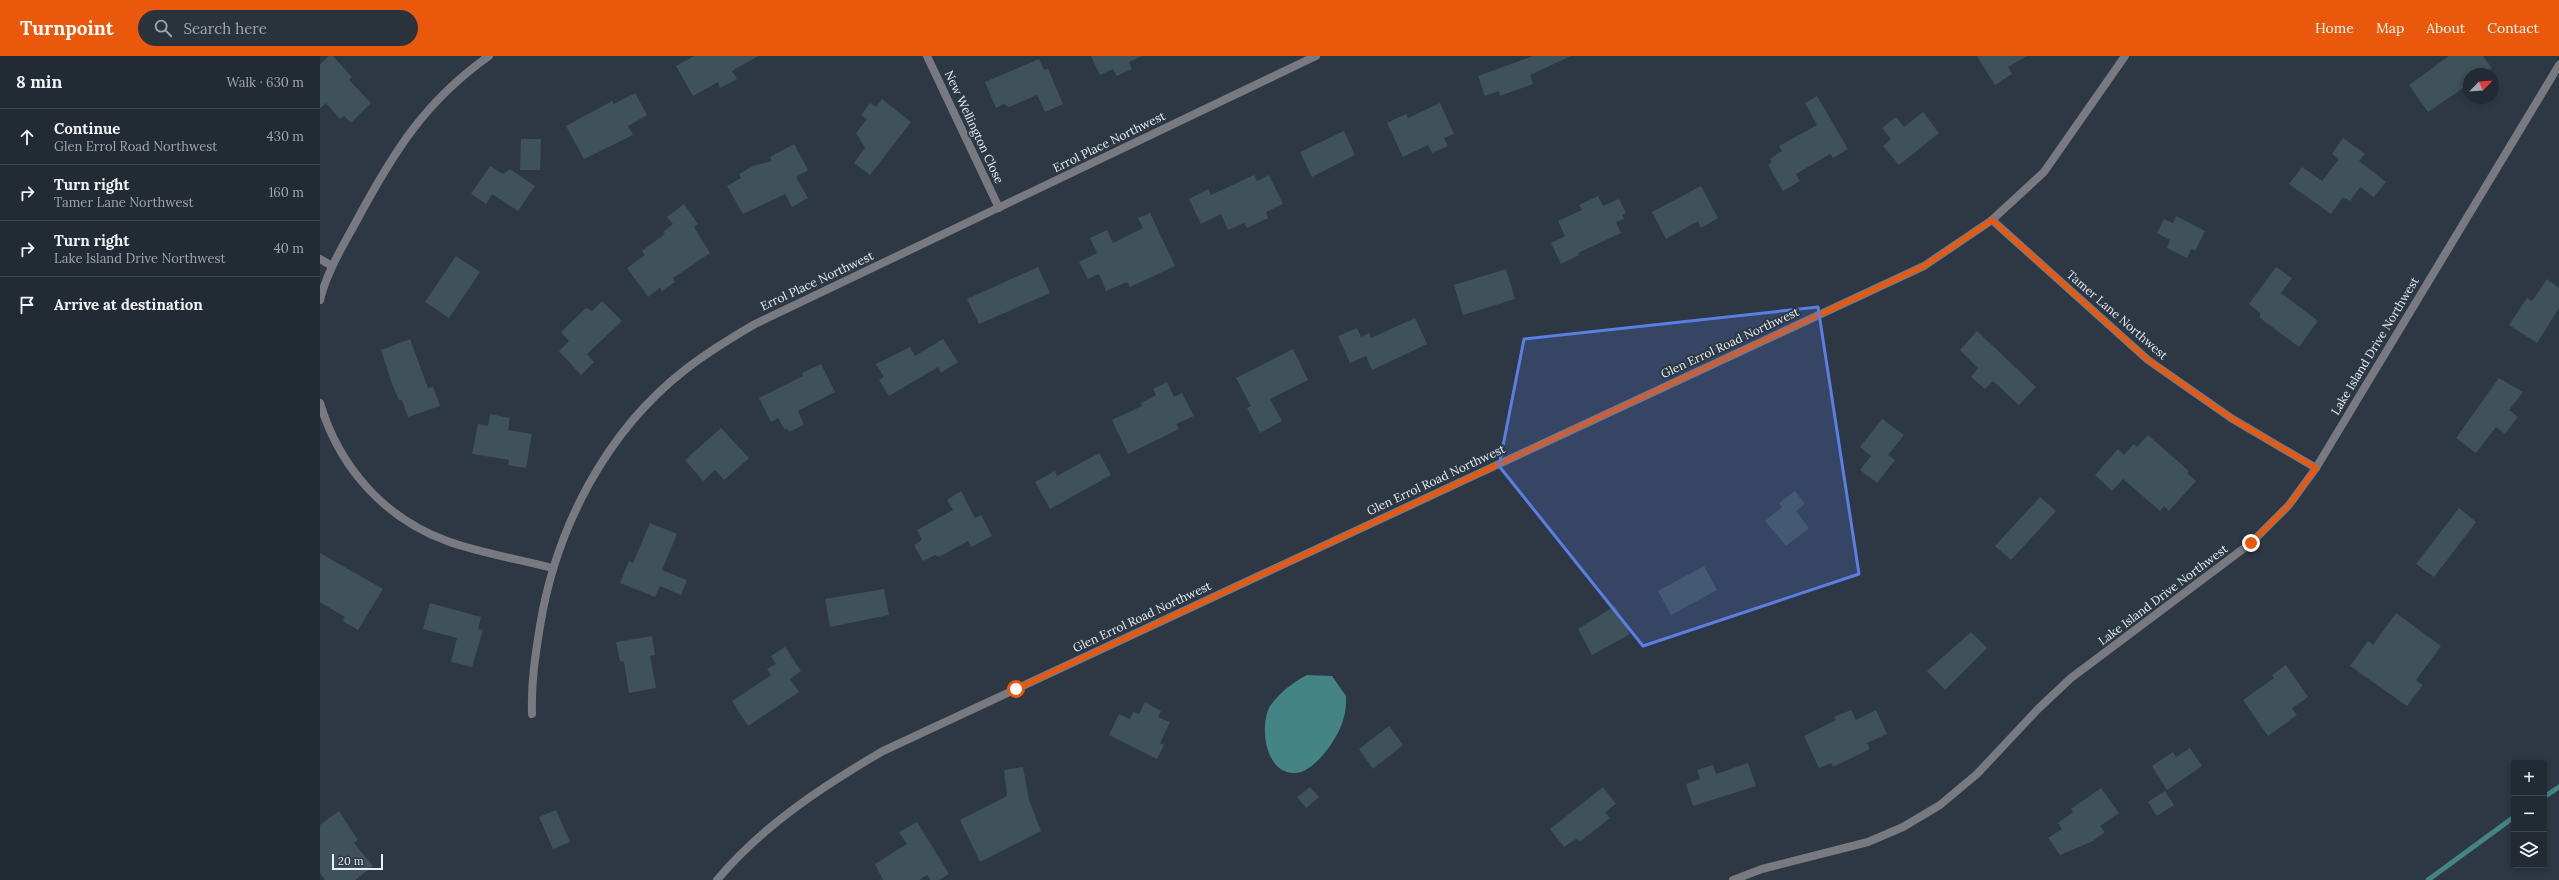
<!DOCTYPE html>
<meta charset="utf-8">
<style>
:root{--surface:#222a33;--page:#2a323b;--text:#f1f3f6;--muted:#a2a7ac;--line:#3f464e;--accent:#ea580c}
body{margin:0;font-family:Lora,serif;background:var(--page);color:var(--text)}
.controls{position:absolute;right:12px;bottom:12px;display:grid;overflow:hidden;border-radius:4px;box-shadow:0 2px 6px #0003}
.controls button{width:36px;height:36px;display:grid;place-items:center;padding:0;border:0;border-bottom:1px solid var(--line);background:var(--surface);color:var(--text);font:20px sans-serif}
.compass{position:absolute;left:2143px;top:12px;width:36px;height:36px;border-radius:50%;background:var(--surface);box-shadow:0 2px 6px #0003;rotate:65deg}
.scale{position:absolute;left:12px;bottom:10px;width:51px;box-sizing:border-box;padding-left:4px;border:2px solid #e8eff7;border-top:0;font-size:11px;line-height:14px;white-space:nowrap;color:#e8eff7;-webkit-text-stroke:3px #2d3844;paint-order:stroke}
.stop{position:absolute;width:12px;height:12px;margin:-9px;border:3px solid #ea580c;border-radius:50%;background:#fff}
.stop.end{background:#ea580c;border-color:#fff;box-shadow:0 1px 4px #0008}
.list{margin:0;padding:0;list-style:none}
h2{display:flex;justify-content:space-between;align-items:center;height:52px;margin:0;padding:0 16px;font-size:17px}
h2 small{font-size:13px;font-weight:400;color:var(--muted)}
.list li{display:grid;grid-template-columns:26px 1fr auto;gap:12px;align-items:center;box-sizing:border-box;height:56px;padding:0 16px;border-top:1px solid var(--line)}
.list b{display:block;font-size:15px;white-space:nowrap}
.list p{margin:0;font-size:13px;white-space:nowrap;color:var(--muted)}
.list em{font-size:13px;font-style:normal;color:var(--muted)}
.icon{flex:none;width:22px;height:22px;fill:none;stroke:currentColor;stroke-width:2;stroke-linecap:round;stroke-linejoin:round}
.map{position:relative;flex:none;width:2239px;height:824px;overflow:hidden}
header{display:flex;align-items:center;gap:24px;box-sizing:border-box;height:56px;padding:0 20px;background:var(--accent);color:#fff}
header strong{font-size:19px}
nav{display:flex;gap:22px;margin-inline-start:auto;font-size:14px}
.search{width:280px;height:36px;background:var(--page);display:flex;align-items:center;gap:10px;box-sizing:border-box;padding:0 14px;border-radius:22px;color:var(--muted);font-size:15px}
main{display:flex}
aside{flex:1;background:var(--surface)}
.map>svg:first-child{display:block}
</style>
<header>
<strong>Turnpoint</strong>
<div class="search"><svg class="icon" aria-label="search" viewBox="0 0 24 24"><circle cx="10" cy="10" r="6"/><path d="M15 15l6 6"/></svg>Search here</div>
<nav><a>Home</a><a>Map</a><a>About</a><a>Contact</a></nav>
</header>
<main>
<aside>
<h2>8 min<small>Walk · 630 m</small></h2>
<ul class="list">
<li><svg class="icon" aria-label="ahead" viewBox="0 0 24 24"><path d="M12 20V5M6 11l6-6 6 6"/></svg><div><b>Continue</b><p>Glen Errol Road Northwest</p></div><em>430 m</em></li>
<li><svg class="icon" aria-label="right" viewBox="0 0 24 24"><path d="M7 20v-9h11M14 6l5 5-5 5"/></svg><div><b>Turn right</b><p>Tamer Lane Northwest</p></div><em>160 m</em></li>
<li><svg class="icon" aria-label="right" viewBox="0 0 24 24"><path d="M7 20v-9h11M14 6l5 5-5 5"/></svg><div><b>Turn right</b><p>Lake Island Drive Northwest</p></div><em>40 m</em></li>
<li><svg class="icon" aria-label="arrive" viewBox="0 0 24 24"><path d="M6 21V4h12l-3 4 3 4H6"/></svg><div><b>Arrive at destination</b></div></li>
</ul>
</aside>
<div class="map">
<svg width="2239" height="824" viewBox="0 0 2239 824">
<rect width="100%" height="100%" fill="#2d3844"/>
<path fill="#448485" d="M987 619 1012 620 1026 640C1026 648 1026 656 1023 664 1019 681 994 718 974 717 945 717 939 670 950 650 960 636 972 627 987 619Z"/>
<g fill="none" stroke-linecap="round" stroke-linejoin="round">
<g stroke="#448485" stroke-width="5">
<path d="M2224 741 2239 731"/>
<path d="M2108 824 2194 761"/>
</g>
</g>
<g fill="#3f5159">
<path d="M9 0H13L32 21 29 24 51 47 31 67 24 60 20 63 6 47 0 52V8Z"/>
<path d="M374 0H438L412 15 417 23 400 32 398 26 373 40 356 10Z"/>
<path d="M771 0H822L809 6 812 13 797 20 793 13 780 19Z"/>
<path d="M1213 0H1251L1210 19 1213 28 1180 40 1179 35 1165 40 1158 20Z"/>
<path d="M1657 0H1707L1688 11 1692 18 1675 29Z"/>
<path d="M2129 0H2163L2172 12 2163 18H2149V28L2108 56 2089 29Z"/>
<path d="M719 3 724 14 728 13 743 48 725 56 717 39 689 51 684 48 676 52 665 26Z"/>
<path d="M315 37 327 59 308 70 313 79 264 103 246 70 292 45 294 48Z"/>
<path d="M1497 40 1528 93 1513 102 1510 98 1476 118 1480 125 1463 135 1448 109 1452 106 1450 103 1462 95 1459 90 1497 69 1485 47Z"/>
<path d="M562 43 591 66 550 119 534 107 545 92 536 77 547 63 541 59 550 47 556 51Z"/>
<path d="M1120 47 1134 78 1124 82 1128 90 1112 97 1108 89 1083 101 1067 67 1086 58 1088 62Z"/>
<path d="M1603 56 1619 77 1579 109 1563 90 1571 83 1562 72 1576 61 1584 71Z"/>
<path d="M1024 75 1035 99 992 121 980 96Z"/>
<path d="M2023 82 2045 98 2039 105 2066 126 2054 141 2040 131 2030 145 2023 141 2011 158 1969 128 1982 111 2002 125 2019 103 2012 98Z"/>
<path d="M201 83H221L220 114H200Z"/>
<path d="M474 88 488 114 476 121 488 142 472 151 465 138 423 158 407 130 421 122 419 118 433 110 452 105 450 101Z"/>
<path d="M170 110 183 118 190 113 215 130 198 155 172 138 166 148 151 138Z"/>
<path d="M934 119 937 125 949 119 963 148 946 156 948 162 927 172 924 167 908 174 901 158 881 168 869 143 888 133 891 139Z"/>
<path d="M1381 130 1398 162 1381 172 1378 165 1346 183 1332 156Z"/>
<path d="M1278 140 1283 150 1299 143 1306 157 1302 159 1304 163 1296 166 1301 177 1258 197 1259 199 1241 208 1231 187 1245 180 1238 165 1262 154 1259 149Z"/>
<path d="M364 148 378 168 374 171 390 197 353 222 355 226 342 235 340 232 328 241 307 212 325 199 322 195 345 178 343 176 353 168 347 161Z"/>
<path d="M830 157 855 210 810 231 807 226 786 235 779 218 768 223 759 206 777 197 770 182 787 174 793 187 823 172 818 162Z"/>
<path d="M1856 160 1885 175 1875 195 1871 193 1867 202 1847 192 1850 184 1837 177 1844 163 1853 167Z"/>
<path d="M136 200 160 216 129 262 105 246Z"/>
<path d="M718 211 730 237 659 268 647 243Z"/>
<path d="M1956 211 1972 222 1961 237 1998 265 1979 291 1940 262V257L1929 248Z"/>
<path d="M1186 213 1195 243 1143 259 1134 229Z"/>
<path d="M2227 223 2239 232V252L2217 287 2189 269 2207 242 2212 245Z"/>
<path d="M282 245 302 265 267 298 274 306 261 319 239 295 249 285 241 276 266 252 272 255Z"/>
<path d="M1095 262 1107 288 1052 314 1046 300 1030 307 1018 280 1037 272 1041 281 1049 277 1051 282Z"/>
<path d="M1657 275 1716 331 1699 349 1673 325 1665 333 1651 321 1658 312 1640 294Z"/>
<path d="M90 283 108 332 113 331 120 350 88 361 82 344H79L72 328 61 294Z"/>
<path d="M623 283 638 306 621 317 618 311 569 340 559 324 564 321 556 308 590 291 595 300Z"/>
<path d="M973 293 988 324 950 343 962 365 940 377 927 352 931 350 916 322Z"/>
<path d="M501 308 515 336 478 355 484 369 469 376 467 372 465 374 458 362 451 366 439 342 483 320 482 317Z"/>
<path d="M2179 322 2203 336 2189 354 2198 361 2185 378 2176 371 2156 397 2136 382Z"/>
<path d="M847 326 854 341 862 337 874 360 856 368 859 373 808 398 792 364 822 350 821 347 836 339 833 333Z"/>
<path d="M170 358 190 362 188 374 212 378 206 412 188 409 189 404 152 398 158 368 168 370Z"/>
<path d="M1562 363 1584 379 1568 399 1575 404 1557 427 1540 414 1551 400 1540 391Z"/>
<path d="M401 372 429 402 404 424 395 414 383 425 365 404Z"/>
<path d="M1828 379 1869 415 1867 417 1876 425 1849 455 1844 450 1840 455 1803 423 1792 435 1775 419 1798 393 1804 399 1814 388 1817 391Z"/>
<path d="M779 397 791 419 730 453 715 426 735 415 737 420Z"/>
<path d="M641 435 655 462 661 459 672 480 651 491 648 485 619 501 615 499 603 505 594 489 602 484 597 474 633 454 627 444Z"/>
<path d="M1475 435 1485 448 1476 455 1489 472 1466 490 1445 465 1462 451 1459 447Z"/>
<path d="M1720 441 1736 455 1691 504 1675 490Z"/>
<path d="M2139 452 2156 466 2114 521 2096 508Z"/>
<path d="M330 467 357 478 342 514 367 524 361 539 340 530 335 541 300 527 309 505 313 507Z"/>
<path d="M0 497 63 533 38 574 23 565 25 561 0 546Z"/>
<path d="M1384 510 1397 534 1351 559 1338 535Z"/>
<path d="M564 533 569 559 510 571 505 543Z"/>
<path d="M110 547 161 561 158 573 163 574 152 611 131 606 137 582 103 573Z"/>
<path d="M1295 550 1310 578 1272 599 1258 573Z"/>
<path d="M2076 557 2121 590 2096 624 2103 629 2087 650 2030 610 2048 585 2053 589Z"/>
<path d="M1651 576 1667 592 1625 634 1607 615Z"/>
<path d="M332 580 335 599 330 600 336 632 309 637 304 606 300 605 296 586Z"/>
<path d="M465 591 481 615 470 623 479 636 428 670 412 645 451 619 447 613 456 608 451 600Z"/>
<path d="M1966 609 1988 641 1972 652 1977 659 1948 680 1923 644 1954 622 1952 619Z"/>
<path d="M825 646 841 655 838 661 850 666 840 687 844 689 837 703 789 679 799 658 810 663 813 656 819 658Z"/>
<path d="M1531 654 1536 664 1556 654 1567 678 1547 687 1550 693 1513 711 1511 707 1499 712 1484 680 1516 664 1514 661Z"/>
<path d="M1069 670 1083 689 1053 713 1039 693Z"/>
<path d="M1870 692 1882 710 1847 734 1832 710 1853 696 1856 701Z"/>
<path d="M1428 707 1436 730 1373 750 1366 728 1380 723 1377 714 1393 709 1396 718Z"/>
<path d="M703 711 709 744 721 775 660 806 640 764 687 740 684 714Z"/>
<path d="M990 731 999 741 986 752 977 741Z"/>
<path d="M1283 731 1296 748 1285 756 1290 762 1261 785 1256 783 1244 791 1230 773Z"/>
<path d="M1781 732 1799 757 1780 770 1785 776 1773 785 1740 799 1728 782 1742 773 1738 767 1753 756 1751 753Z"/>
<path d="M1845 735 1854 749 1837 760 1828 746Z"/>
<path d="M236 754 250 786 233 793 219 761Z"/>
<path d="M19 755 38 784 34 787 53 810 35 824H5L0 817V769Z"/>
<path d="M597 766 629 818 619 824H611L607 819 599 824H563L555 808 587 788 579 776Z"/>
</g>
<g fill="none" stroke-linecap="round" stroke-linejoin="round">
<g stroke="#787981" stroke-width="8">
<path d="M607 0 679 152"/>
<path d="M1672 164 1828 304 1911 362 1996 412"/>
<path d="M0 203 12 210"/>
<path d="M0 244C7 215 23 190 37 164 73 97 105 45 169 0"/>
<path d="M0 347C19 411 64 462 127 485 160 497 198 503 232 512"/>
<path d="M212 658C211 627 215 601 220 570 236 472 286 375 366 313 388 296 411 282 435 268L996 0"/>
<path d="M397 824C442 770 503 730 563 695L1604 210 1672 164 1724 116 1805 0"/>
<path d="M1413 824 1442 813 1548 786 1583 771 1620 749 1657 718 1718 653 1751 622 1931 487 1969 449 1996 412 2239 9"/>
</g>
</g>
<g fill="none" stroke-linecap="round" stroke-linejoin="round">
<path stroke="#ea580c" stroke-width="5" d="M696 633 1604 210 1672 164 1828 304 1911 362 1996 412 1969 449 1931 487"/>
</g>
<path fill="#5a7ee1" fill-opacity="0.2" stroke="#5a7ee1" stroke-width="3" stroke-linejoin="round" d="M1498 251 1539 518 1323 590 1179 410 1204 283Z"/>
<g text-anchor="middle" stroke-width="4" stroke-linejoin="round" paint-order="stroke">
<g font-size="12" fill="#e8eff7" stroke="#2d3844">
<text transform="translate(654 71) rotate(65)" y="4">New Wellington Close</text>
<text transform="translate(789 86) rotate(-26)" y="4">Errol Place Northwest</text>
<text transform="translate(497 225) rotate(-25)" y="4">Errol Place Northwest</text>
<text transform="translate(1797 259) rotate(41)" y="4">Tamer Lane Northwest</text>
<text transform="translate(1410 287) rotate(-25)" y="4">Glen Errol Road Northwest</text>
<text transform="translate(2055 290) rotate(-59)" y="4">Lake Island Drive Northwest</text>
<text transform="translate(1116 424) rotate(-25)" y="4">Glen Errol Road Northwest</text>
<text transform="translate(1843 539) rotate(-37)" y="4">Lake Island Drive Northwest</text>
<text transform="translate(822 561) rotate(-25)" y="4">Glen Errol Road Northwest</text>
</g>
</g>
</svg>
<div class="controls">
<button>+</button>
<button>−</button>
<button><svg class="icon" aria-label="layers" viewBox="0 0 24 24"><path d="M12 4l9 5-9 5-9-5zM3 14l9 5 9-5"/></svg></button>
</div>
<svg class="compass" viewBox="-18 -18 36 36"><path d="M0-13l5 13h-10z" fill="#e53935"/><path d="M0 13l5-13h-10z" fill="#a2a7ac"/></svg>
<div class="scale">20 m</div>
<div class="stop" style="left:696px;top:633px"></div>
<div class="stop end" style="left:1931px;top:487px"></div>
</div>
</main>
